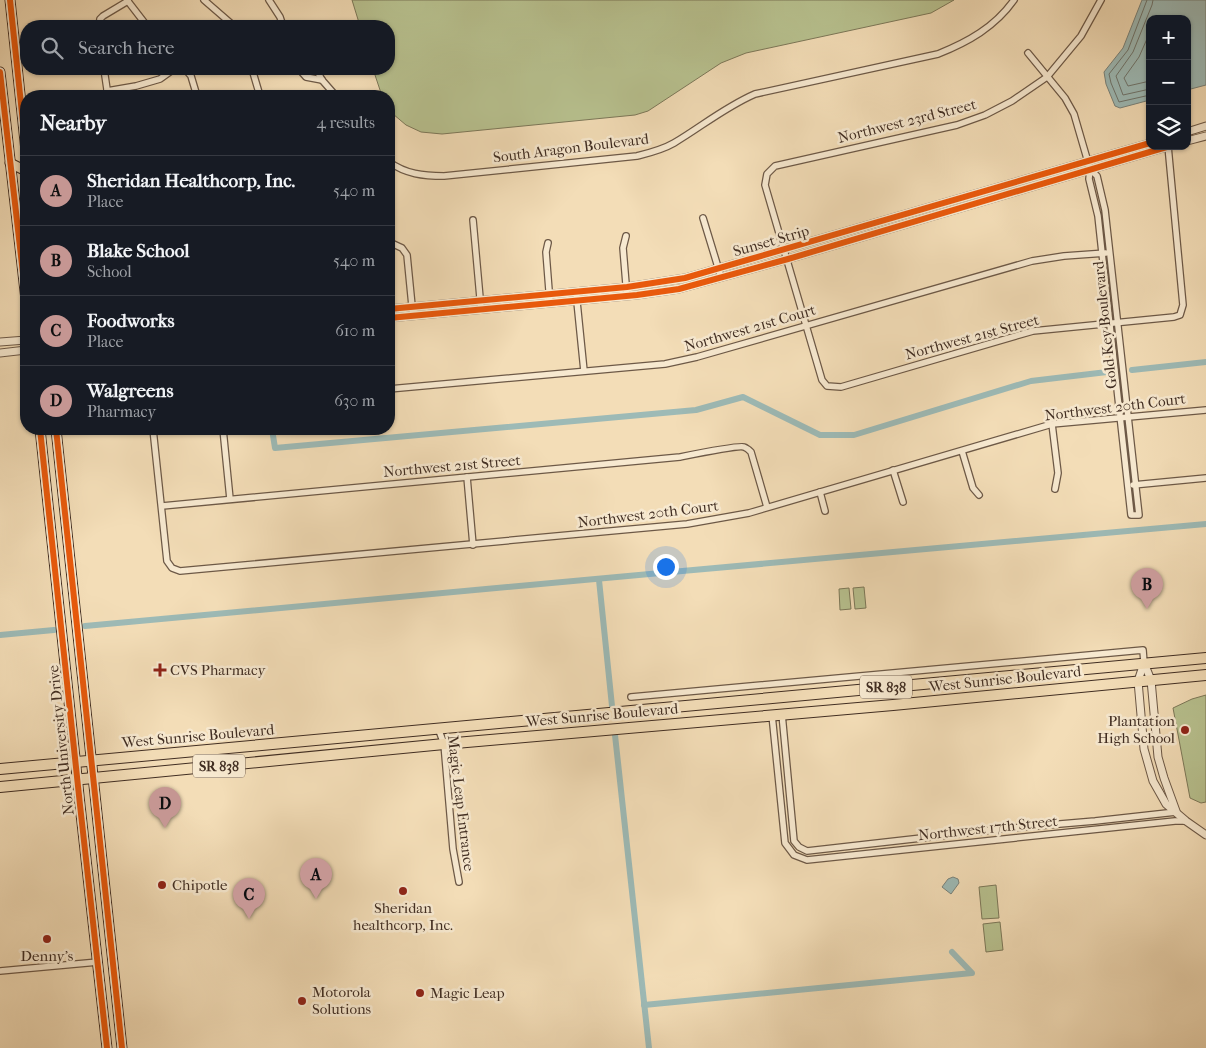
<!DOCTYPE html>
<meta charset="utf-8">
<style>
:root{--surface:#171b24;--page:#20242c;--text:#f1f3f6;--muted:#9ea1a6;--line:#363941;--accent:#c59692}
body{margin:0;font-family:"IM FELL French Canon",serif;background:var(--page);color:var(--text)}
.controls{position:absolute;right:15px;top:15px;display:grid;overflow:hidden;border-radius:10px;box-shadow:0 1px 4px #0004}
.controls button{width:45px;height:45px;display:grid;place-items:center;padding:0;border:0;border-bottom:1px solid var(--line);background:var(--surface);color:var(--text);font:25px sans-serif}
.you{position:absolute;left:665px;top:566px;width:18px;height:18px;margin:-12px;border:4px solid #fff;border-radius:50%;background:#1a73e8;box-shadow:0 0 0 8px #1a73e833}
.badge{display:grid;place-items:center;width:32px;height:32px;border-radius:50%;background:var(--accent);color:#111;font-size:16px;font-weight:700}
.pin{position:absolute;translate:-50% -41px;filter:drop-shadow(0 1px 2px #0008)}
.pin::after{content:'';position:absolute;top:26px;width:18px;height:15px;background:inherit;clip-path:polygon(0 0,100% 0,50% 100%)}
.list{margin:0;padding:0;list-style:none}
h2{display:flex;justify-content:space-between;align-items:center;height:65px;margin:0;padding:0 20px;font-size:21px}
h2 small{font-size:16px;font-weight:400;color:var(--muted)}
.list li{display:grid;grid-template-columns:32px 1fr auto;gap:15px;align-items:center;box-sizing:border-box;height:70px;padding:0 20px;border-top:1px solid var(--line)}
.list b{display:block;font-size:19px;white-space:nowrap}
.list p{margin:0;font-size:16px;white-space:nowrap;color:var(--muted)}
.list em{font-size:16px;font-style:normal;color:var(--muted)}
.icon{flex:none;width:28px;height:28px;fill:none;stroke:currentColor;stroke-width:2;stroke-linecap:round;stroke-linejoin:round}
.map{position:relative;flex:none;width:1206px;height:1048px;overflow:hidden}
.search{position:absolute;background:var(--surface);box-shadow:0 1px 4px #0004;left:20px;top:20px;width:375px;height:55px;display:flex;align-items:center;gap:12px;box-sizing:border-box;padding:0 18px;border-radius:20px;color:var(--muted);font-size:19px}
.panel{position:absolute;background:var(--surface);box-shadow:0 1px 4px #0004;left:20px;top:90px;width:375px;height:345px;border-radius:20px}
.map>svg:first-child{display:block}
</style>
<div class="map">
<svg width="1206" height="1048" viewBox="0 0 1206 1048">
<rect width="100%" height="100%" fill="#f3ddb7"/>
<filter id="stains"><feTurbulence type="fractalNoise" baseFrequency=".004" numOctaves="4"/><feColorMatrix values="0 0 0 0 .2 0 0 0 0 .09 0 0 0 0 .02 0 0 0 .5 -.17"/></filter>
<radialGradient id="worn" r=".72"><stop offset=".6" stop-color="#630" stop-opacity="0"/><stop offset="1" stop-color="#630" stop-opacity=".3"/></radialGradient>
<g fill="#b8c290" stroke="#7c7859">
<path d="M352 0H954L931 13 746 53 721 63 648 111 635 115 442 134 421 132 406 125 393 114 389 108V96H382L373 69H389V26H360Z"/>
<path d="M864 587 866 608 855 609 853 588Z"/>
<path d="M849 588 851 609 840 610 839 589Z"/>
<path d="M1206 695V802L1201 803 1190 798 1173 708 1192 699Z"/>
<path d="M996 885 999 918 982 919 979 887Z"/>
<path d="M1000 922 1003 950 986 952 983 924Z"/>
</g>
<g fill="#9dbab6" stroke="#78827b">
<path d="M1142 0H1206V85L1187 90V19H1150V100L1120 108 1115 106 1106 84 1104 72 1123 48Z"/>
<path d="M953 877 958 879 959 883 951 894 942 887 948 879Z"/>
</g>
<g fill="none" stroke-linecap="round" stroke-linejoin="round">
<g stroke="#6e746c" stroke-width="1">
<path d="M1147 0 1128 50 1109 74 1111 83 1119 102 1150 95"/>
<path d="M1150 32 1139 57 1124 78 1128 86 1150 81"/>
<path d="M1150 89 1123 95 1116 76 1133 52 1152 5 1153 0"/>
</g>
<g stroke="#9dbab6" stroke-width="6">
<path d="M1132 370 1206 362"/>
<path d="M272 429 275 448 696 410 743 397 820 435H854L1031 381 1107 372"/>
<path d="M599 580 612 706"/>
<path d="M85 626C459 590 832 558 1206 524"/>
<path d="M0 635 54 630"/>
<path d="M615 735 649 1048"/>
<path d="M644 1005 972 973 952 952"/>
</g>
<g stroke="#6d5947" stroke-width="8">
<g id="minor">
<path d="M127 0 147 26"/>
<path d="M204 0 234 26"/>
<path d="M269 0 280 17 283 26"/>
<path d="M1101 0 1081 36 1047 77 1012 101 985 115 957 125 775 166 767 174 765 185 822 380 827 386 841 387 1033 331 1174 317 1180 315 1183 305 1168 146"/>
<path d="M99 26 100 19 103 16 128 1"/>
<path d="M1028 53 1065 98 1074 114 1090 169 1089 179 1098 216 1102 253 1131 515H1139L1105 210 1097 176 1090 169"/>
<path d="M104 69 108 96"/>
<path d="M185 69 191 76 197 96"/>
<path d="M252 69 260 96"/>
<path d="M299 69 306 77 322 80"/>
<path d="M316 69 322 80 336 96"/>
<path d="M107 91 136 86 160 79 174 69"/>
<path d="M389 162C406 174 423 176 444 176L637 156C649 153 662 150 674 143 701 127 725 107 755 94L938 54C968 42 995 27 1014 0"/>
<path d="M703 218 721 277"/>
<path d="M473 220 481 309"/>
<path d="M626 236 623 248 627 296"/>
<path d="M389 242 402 248 407 255 413 316"/>
<path d="M548 243 546 252 550 303"/>
<path d="M576 292 584 371"/>
<path d="M389 389 665 364 697 357 1032 261 1064 256 1106 253"/>
<path d="M1052 424 1058 473 1055 489"/>
<path d="M153 429 167 561 172 568 180 571 687 524 749 513 1052 424 1206 410"/>
<path d="M223 429 230 499"/>
<path d="M962 451 973 488 979 495"/>
<path d="M893 470 903 502"/>
<path d="M467 477 473 545"/>
<path d="M1133 485 1206 478"/>
<path d="M820 492 825 511"/>
<path d="M162 506 680 457C690 455 739 445 744 447 747 448 749 450 751 452L767 507"/>
<path d="M631 697 1143 650 1144 663"/>
<path d="M782 714 794 841 799 847 807 851 1001 829 1095 821 1176 812"/>
<path d="M772 715 785 843 794 855 807 860 1175 821H1186"/>
<path d="M438 728 444 744 453 849 459 882"/>
<path d="M0 971 98 962"/>
</g>
</g>
<g stroke="#6d5947" stroke-width="9">
<g id="tertiary">
<path d="M1187 132 1206 126"/>
<path d="M1187 141 1206 136"/>
<path d="M389 309 627 287 685 278 1150 143"/>
<path d="M389 318 637 295 679 289 788 259 1170 146"/>
<path d="M0 342 26 340"/>
<path d="M0 353 26 350"/>
<path d="M1144 663 1138 681 1144 749 1153 781 1166 804 1186 821 1206 835"/>
<path d="M1144 663 1151 680 1158 757 1164 778 1176 811"/>
</g>
</g>
<g stroke="#402d22" stroke-width="11">
<g id="primary">
<path d="M10 0 26 151"/>
<path d="M0 72 26 300"/>
<path d="M10 163 26 171"/>
<path d="M40 429 80 805 107 1048"/>
<path d="M56 429 122 1048"/>
</g>
</g>
<g stroke="#402d22" stroke-width="12">
<g id="trunk">
<path d="M0 769 1206 658"/>
<path d="M0 787 444 744 893 705 1206 675"/>
</g>
</g>
<use href="#minor" stroke="#f7e9d0" stroke-width="5.5"/>
<use href="#tertiary" stroke="#f7e9d0" stroke-width="7"/>
<use href="#primary" stroke="#f3ddb7" stroke-width="9"/>
<use href="#trunk" stroke="#f3ddb7" stroke-width="10"/>
<g stroke="#f7e9d0" stroke-width="9">
<g id="cycleway">
<path d="M10 0 26 151"/>
<path d="M0 72 26 300"/>
<path d="M389 309 627 287 685 278 1150 143"/>
<path d="M389 318 637 295 679 289 788 259 1170 146"/>
<path d="M40 429 80 805 107 1048"/>
<path d="M56 429 122 1048"/>
</g>
</g>
<use href="#cycleway" stroke="#e8590c" stroke-width="6"/>
</g>
<g fill="#8f2418" stroke="#f7e9d0" stroke-width="2">
<path d="M157.5 662.5h5v5h5v5h-5v5h-5v-5h-5v-5h5z"/>
<circle cx="1185" cy="730" r="5"/>
<circle cx="162" cy="885" r="5"/>
<circle cx="403" cy="891" r="5"/>
<circle cx="47" cy="939" r="5"/>
<circle cx="420" cy="993" r="5"/>
<circle cx="302" cy="1001" r="5"/>
</g>
<g text-anchor="middle" stroke-width="5" stroke-linejoin="round" paint-order="stroke">
<g fill="#f7e9d0" stroke="#776556" stroke-width="1">
<rect x="860" y="675.5" width="52" height="23" rx="4"/>
<rect x="193" y="754.5" width="52" height="23" rx="4"/>
</g>
<g font-size="14" font-weight="bold" fill="#402d22">
<text x="886" y="692">SR 838</text>
<text x="219" y="771">SR 838</text>
</g>
<g font-size="15" fill="#402d22" stroke="#f7e9d0">
<text transform="translate(907 121) rotate(-14)" y="5">Northwest 23rd Street</text>
<text transform="translate(571 148) rotate(-7)" y="5">South Aragon Boulevard</text>
<text transform="translate(771 241) rotate(-16)" y="5">Sunset Strip</text>
<text transform="translate(1105 325) rotate(-96)" y="5">Gold Key Boulevard</text>
<text transform="translate(750 328) rotate(-16)" y="5">Northwest 21st Court</text>
<text transform="translate(972 337) rotate(-15)" y="5">Northwest 21st Street</text>
<text transform="translate(1115 407) rotate(-7)" y="5">Northwest 20th Court</text>
<text transform="translate(452 466) rotate(-5)" y="5">Northwest 21st Street</text>
<text transform="translate(648 514) rotate(-7)" y="5">Northwest 20th Court</text>
<text transform="translate(1005 679) rotate(-6)" y="5">West Sunrise Boulevard</text>
<text transform="translate(602 715) rotate(-5)" y="5">West Sunrise Boulevard</text>
<text transform="translate(198 736) rotate(-5)" y="5">West Sunrise Boulevard</text>
<text transform="translate(61 740) rotate(-96)" y="5">North University Drive</text>
<text transform="translate(461 803) rotate(83)" y="5">Magic Leap Entrance</text>
<text transform="translate(988 828) rotate(-6)" y="5">Northwest 17th Street</text>
</g>
<g font-size="15" fill="#402d22" stroke="#f7e9d0" text-anchor="start">
<text x="170" y="675">CVS Pharmacy</text>
<text x="1175" y="726" text-anchor="end">Plantation<tspan x="1175" dy="17">High School</tspan></text>
<text x="172" y="890">Chipotle</text>
<text x="403" y="913" text-anchor="middle">Sheridan<tspan x="403" dy="17">healthcorp, Inc.</tspan></text>
<text x="47" y="961" text-anchor="middle">Denny's</text>
<text x="312" y="997">Motorola<tspan x="312" dy="17">Solutions</tspan></text>
<text x="430" y="998">Magic Leap</text>
</g>
</g>
<rect width="100%" height="100%" filter="url(#stains)"/>
<rect width="100%" height="100%" fill="url(#worn)"/>
</svg>
<div class="controls">
<button>+</button>
<button>−</button>
<button><svg class="icon" aria-label="layers" viewBox="0 0 24 24"><path d="M12 4l9 5-9 5-9-5zM3 14l9 5 9-5"/></svg></button>
</div>
<div class="you"></div>
<div class="pin badge" style="left:316px;top:899px">A</div>
<div class="pin badge" style="left:1147px;top:609px">B</div>
<div class="pin badge" style="left:249px;top:919px">C</div>
<div class="pin badge" style="left:165px;top:828px">D</div>
<div class="search"><svg class="icon" aria-label="search" viewBox="0 0 24 24"><circle cx="10" cy="10" r="6"/><path d="M15 15l6 6"/></svg>Search here</div>
<section class="panel">
<h2>Nearby<small>4 results</small></h2>
<ul class="list">
<li><span class="badge">A</span><div><b>Sheridan Healthcorp, Inc.</b><p>Place</p></div><em>540 m</em></li>
<li><span class="badge">B</span><div><b>Blake School</b><p>School</p></div><em>540 m</em></li>
<li><span class="badge">C</span><div><b>Foodworks</b><p>Place</p></div><em>610 m</em></li>
<li><span class="badge">D</span><div><b>Walgreens</b><p>Pharmacy</p></div><em>630 m</em></li>
</ul>
</section>
</div>
